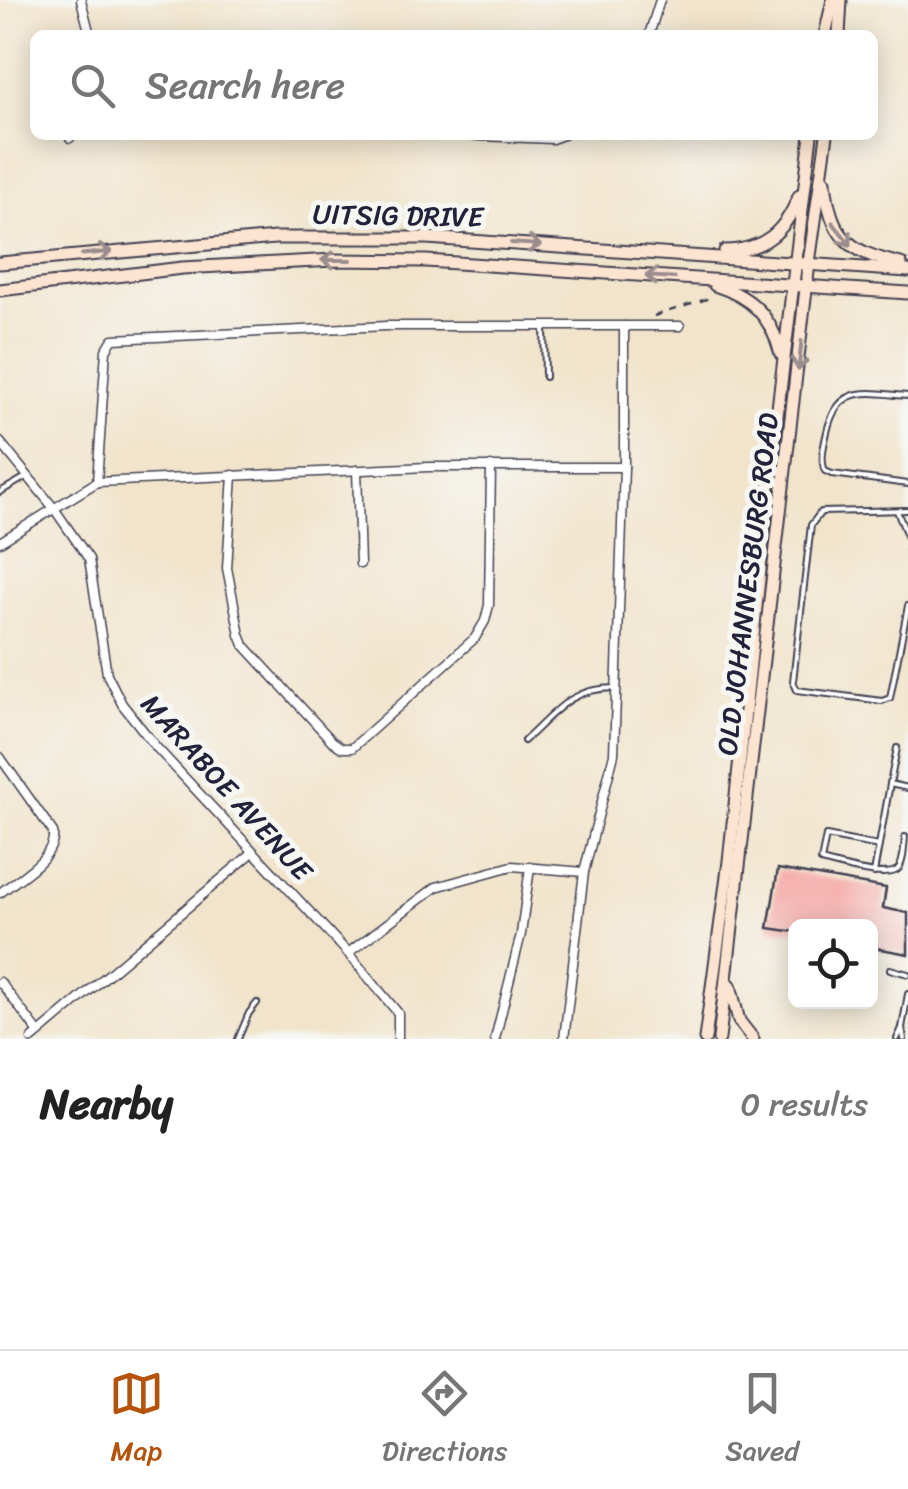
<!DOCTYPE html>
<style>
:root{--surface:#fff;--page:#f6f6f6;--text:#222;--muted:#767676;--line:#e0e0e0;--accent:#b45309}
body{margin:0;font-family:Sriracha,sans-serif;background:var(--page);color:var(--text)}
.controls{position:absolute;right:30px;bottom:30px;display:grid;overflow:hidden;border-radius:15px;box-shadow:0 5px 25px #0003}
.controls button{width:90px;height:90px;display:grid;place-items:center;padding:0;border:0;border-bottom:2px solid var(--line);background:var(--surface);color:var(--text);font:50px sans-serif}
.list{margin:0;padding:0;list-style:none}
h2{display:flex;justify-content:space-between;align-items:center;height:130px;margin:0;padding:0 40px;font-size:42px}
h2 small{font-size:32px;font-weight:400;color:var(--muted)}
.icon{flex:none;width:55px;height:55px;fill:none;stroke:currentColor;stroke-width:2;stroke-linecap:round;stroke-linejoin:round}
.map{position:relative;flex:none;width:908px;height:1039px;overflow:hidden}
.search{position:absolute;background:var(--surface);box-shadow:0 5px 25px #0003;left:30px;right:30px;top:30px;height:110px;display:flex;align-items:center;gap:25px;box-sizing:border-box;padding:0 35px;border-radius:15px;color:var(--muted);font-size:38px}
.sheet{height:310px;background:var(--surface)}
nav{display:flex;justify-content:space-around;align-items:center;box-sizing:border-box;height:140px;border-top:2px solid var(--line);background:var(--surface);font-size:28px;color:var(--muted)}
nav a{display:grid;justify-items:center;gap:5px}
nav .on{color:var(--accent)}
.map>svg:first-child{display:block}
</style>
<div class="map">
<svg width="908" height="1039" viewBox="0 0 908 1039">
<rect width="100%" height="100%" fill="#f6f6f2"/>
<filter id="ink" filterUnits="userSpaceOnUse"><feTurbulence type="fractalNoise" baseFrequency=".01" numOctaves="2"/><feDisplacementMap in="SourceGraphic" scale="20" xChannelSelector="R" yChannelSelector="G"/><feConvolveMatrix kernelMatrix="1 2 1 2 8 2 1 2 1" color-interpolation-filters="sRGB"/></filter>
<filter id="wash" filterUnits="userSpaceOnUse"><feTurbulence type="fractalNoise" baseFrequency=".0048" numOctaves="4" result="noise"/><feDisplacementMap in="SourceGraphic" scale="40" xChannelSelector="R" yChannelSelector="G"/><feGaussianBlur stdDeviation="2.25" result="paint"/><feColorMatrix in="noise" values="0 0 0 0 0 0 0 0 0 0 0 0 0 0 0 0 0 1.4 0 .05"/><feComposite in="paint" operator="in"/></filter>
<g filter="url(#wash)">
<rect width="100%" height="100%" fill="#f1e4cb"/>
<g id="blocks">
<path fill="#f49995" d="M778 869 886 888 883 908 908 913V954L870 947V926H796V932L768 928Z"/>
</g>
</g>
<g filter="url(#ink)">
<use href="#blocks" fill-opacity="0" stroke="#413f51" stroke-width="2.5"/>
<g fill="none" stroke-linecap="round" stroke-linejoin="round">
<g stroke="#413f51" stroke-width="8">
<g id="service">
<path d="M544 326 545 377"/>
<path d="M908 396C867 393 838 383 827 432 824 445 820 459 825 471L832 474 908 484"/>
<path d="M0 492 26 477"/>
<path d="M908 510 821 512 811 525 793 681 797 690 882 701 890 698 908 606"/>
<path d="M897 511 908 538V548"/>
<path d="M524 741C556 712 570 688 615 688"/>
<path d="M890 784 897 748"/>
<path d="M879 846 826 836 821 861C837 865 883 879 897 870 904 865 904 845 905 837"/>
<path d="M874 873 890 784 908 788"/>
<path d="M890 969 908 974"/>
<path d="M902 1028 904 1039"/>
<path d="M238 1039 249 1013 257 1003"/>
<path d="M897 1039 902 1028 908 994"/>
</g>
</g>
<g stroke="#413f51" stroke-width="11">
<g id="minor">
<path d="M81 0 90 35"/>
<path d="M649 35 660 0"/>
<path d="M458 135 552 139 563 135"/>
<path d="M70 138 72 135"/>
<path d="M0 442 53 507 89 559 107 674 122 704 156 747 348 953 398 1013V1039"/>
<path d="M357 470 360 564"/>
<path d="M233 475 227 568 240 635 244 645 332 741 342 748H352L475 638 485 621 489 605 491 466"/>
<path d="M97 482 428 467H624"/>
<path d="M0 542 97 482 106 350 113 339 387 326H680"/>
<path d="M0 757 53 832C57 858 18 878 0 893"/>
<path d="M348 953 436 887 512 866 584 872"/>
<path d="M0 982 39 1033"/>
<path d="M32 1039 252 853"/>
<path d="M495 1039 521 934 530 867"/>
<path d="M564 1039 584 872 614 754 624 467V326"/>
</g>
</g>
<g stroke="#413f51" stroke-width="15">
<g id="secondary">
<path d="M825 35 833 0"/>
<path d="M839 35 841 0"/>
<path d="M825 181C830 237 848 252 901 264"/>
<path d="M725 251C764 250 785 232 799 196"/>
<path d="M0 263 275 238H427L908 271"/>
<path d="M715 285C752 297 771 316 781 354"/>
<path d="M0 290 182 268 335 260 426 261 908 293"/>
<path d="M730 985 739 1021 753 1039"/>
<path d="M705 1039 729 861 771 466 811 135"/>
<path d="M719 1039 809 263 827 135"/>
</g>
</g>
<path stroke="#413f51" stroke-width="2.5" stroke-dasharray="8 8" stroke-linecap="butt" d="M654 316 713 297"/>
<use href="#service" stroke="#fff" stroke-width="4"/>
<use href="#minor" stroke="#fff" stroke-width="8"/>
<use href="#secondary" stroke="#fde4d0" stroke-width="11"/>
</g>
<defs><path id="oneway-shaft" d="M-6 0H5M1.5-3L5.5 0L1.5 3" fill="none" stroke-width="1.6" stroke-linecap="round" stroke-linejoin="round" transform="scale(2.5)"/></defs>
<g stroke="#9a8d8d">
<use href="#oneway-shaft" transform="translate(842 234) rotate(51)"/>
<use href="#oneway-shaft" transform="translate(526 244) rotate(4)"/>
<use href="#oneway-shaft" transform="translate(97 253) rotate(-6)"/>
<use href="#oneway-shaft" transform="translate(336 260) rotate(180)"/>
<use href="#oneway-shaft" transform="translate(660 277) rotate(-176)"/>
<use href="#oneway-shaft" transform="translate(800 356) rotate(96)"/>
</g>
</g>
<g text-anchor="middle" stroke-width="10" stroke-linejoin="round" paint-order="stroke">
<g font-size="28" fill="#22223b" stroke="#f6f6f2">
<text transform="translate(398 215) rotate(1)" y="10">UITSIG DRIVE</text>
<text transform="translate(747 584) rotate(-83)" y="10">OLD JOHANNESBURG ROAD</text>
<text transform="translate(227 787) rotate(48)" y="10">MARABOE AVENUE</text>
</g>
</g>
</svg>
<div class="controls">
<button><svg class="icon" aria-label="locate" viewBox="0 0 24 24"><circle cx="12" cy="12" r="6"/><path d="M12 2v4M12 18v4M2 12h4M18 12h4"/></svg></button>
</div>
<div class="search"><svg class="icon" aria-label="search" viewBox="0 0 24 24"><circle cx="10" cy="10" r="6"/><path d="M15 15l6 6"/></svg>Search here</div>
</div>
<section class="sheet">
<h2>Nearby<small>0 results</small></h2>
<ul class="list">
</ul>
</section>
<nav>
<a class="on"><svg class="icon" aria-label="map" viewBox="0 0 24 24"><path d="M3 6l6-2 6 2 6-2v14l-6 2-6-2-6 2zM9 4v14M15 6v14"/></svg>Map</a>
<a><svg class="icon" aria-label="directions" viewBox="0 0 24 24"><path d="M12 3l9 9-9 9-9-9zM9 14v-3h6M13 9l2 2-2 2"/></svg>Directions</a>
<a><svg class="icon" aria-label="saved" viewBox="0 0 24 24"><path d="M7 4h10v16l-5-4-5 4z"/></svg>Saved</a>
</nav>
